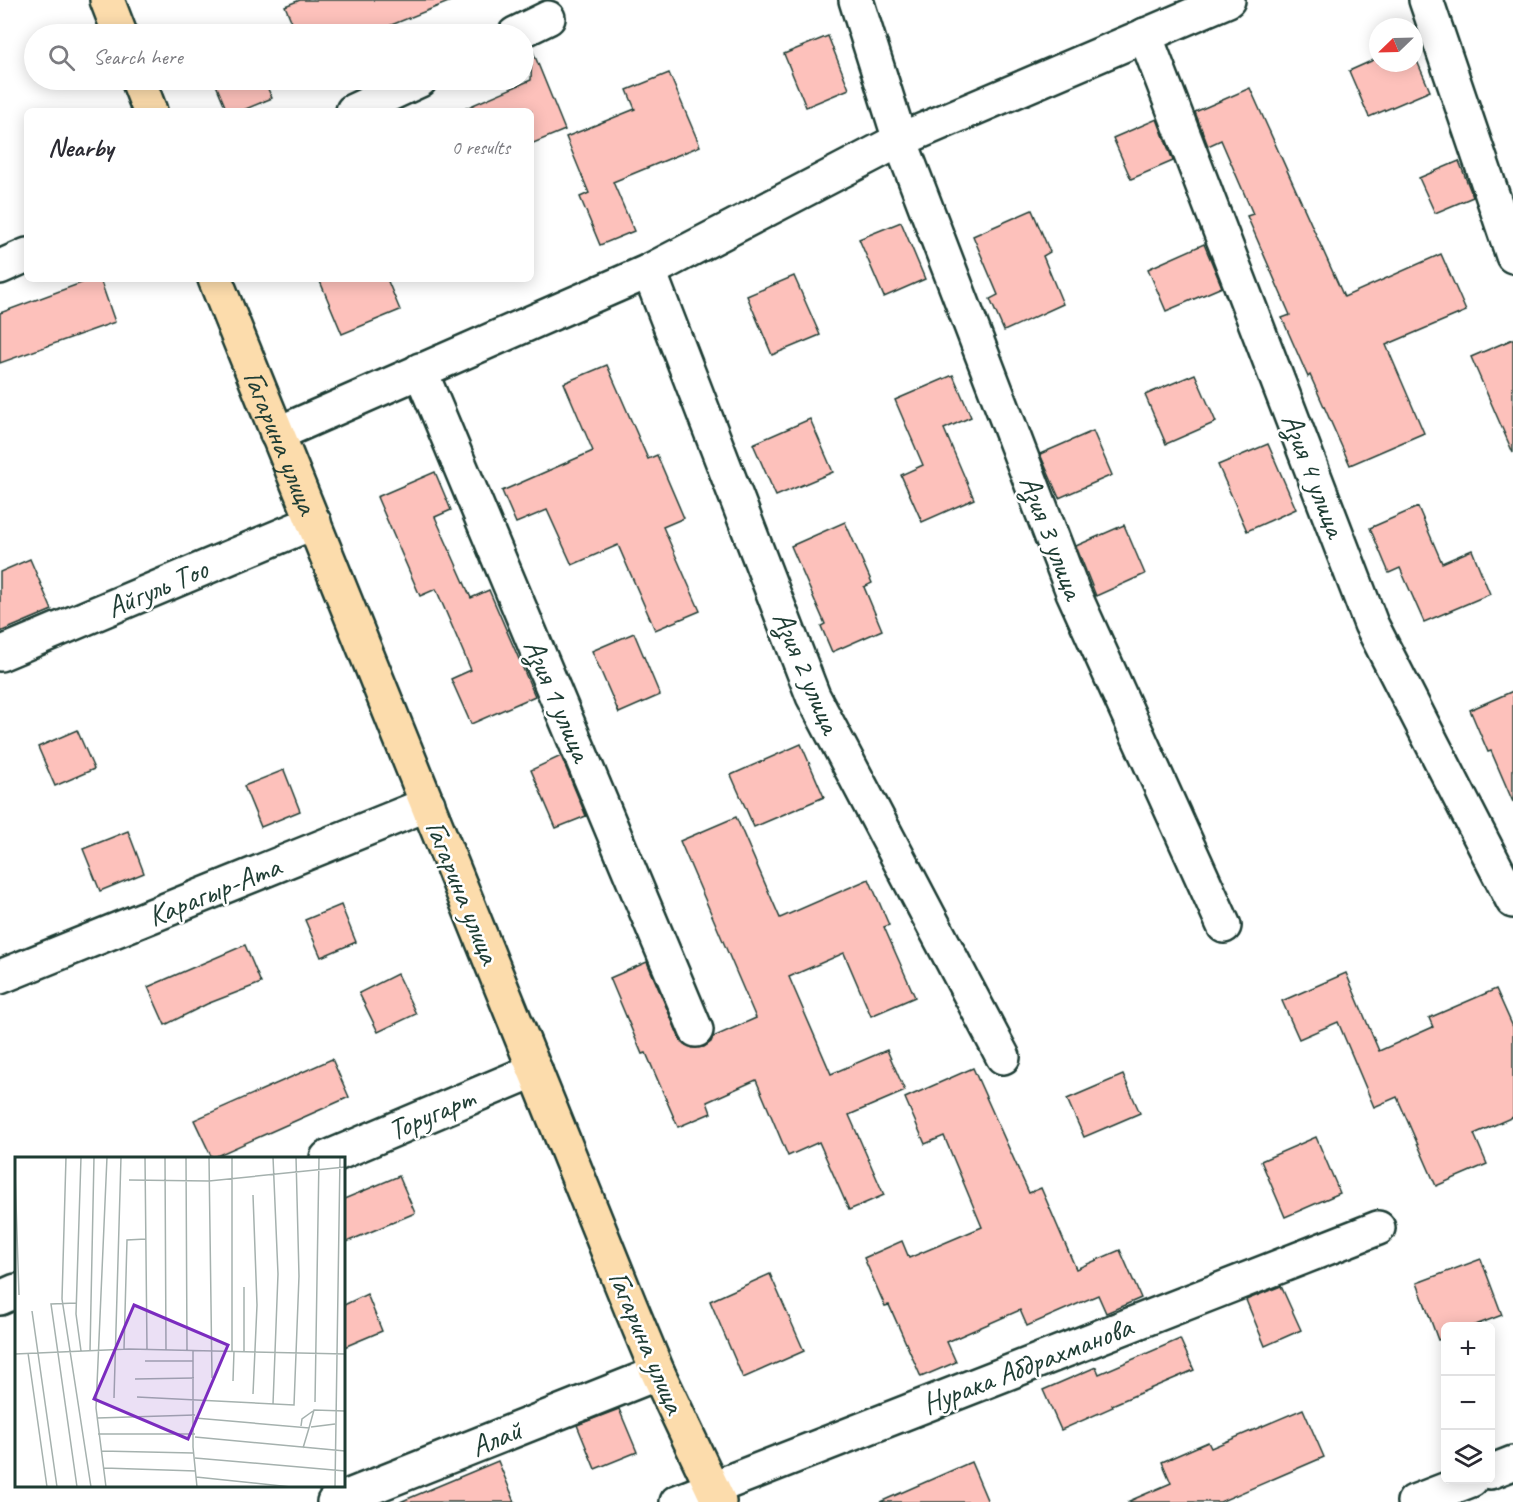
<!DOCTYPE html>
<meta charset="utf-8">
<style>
:root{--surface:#fff;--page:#f2f2f3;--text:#2b2b33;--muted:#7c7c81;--line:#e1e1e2}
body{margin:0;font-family:Caveat,sans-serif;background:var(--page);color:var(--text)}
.controls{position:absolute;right:18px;bottom:18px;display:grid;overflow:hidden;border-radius:9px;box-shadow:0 3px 15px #0003}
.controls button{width:54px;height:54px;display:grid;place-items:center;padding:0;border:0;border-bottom:2px solid var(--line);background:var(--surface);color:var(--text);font:30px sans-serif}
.compass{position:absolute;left:1369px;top:18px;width:54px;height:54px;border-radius:50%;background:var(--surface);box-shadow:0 3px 15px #0003;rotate:247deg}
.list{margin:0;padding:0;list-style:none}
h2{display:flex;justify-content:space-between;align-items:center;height:78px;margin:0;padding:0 24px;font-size:26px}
h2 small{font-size:20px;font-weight:400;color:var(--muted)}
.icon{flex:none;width:33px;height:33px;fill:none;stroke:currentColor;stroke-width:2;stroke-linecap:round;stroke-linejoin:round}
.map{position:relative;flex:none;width:1513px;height:1502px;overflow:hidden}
.search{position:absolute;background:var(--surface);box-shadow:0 3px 15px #0003;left:24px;top:24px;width:510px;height:66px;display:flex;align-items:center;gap:15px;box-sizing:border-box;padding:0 21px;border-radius:33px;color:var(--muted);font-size:22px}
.panel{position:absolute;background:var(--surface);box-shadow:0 3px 15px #0003;left:24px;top:108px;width:510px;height:174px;border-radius:9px}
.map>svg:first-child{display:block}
</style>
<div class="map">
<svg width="1513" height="1502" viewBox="0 0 1513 1502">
<rect width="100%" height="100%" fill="#fff"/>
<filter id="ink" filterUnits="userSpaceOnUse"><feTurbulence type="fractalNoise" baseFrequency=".0167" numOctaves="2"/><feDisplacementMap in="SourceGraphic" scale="12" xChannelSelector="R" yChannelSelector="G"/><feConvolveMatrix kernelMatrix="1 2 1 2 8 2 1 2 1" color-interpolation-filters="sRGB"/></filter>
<g filter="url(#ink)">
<g fill="#fdc1bb" stroke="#1f3d34" stroke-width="1.5">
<path d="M300 0H451V1L369 34H297L285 6Z"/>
<path d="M828 36 849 89 806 107 784 54Z"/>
<path d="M532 49 565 130 531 144V111H459L531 80Z"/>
<path d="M1414 54 1430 91 1369 117 1349 71 1378 58V63H1414Z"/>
<path d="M669 73 700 146 613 182 634 231 600 245 580 197 589 193 566 137 635 109 627 90Z"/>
<path d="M214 80H264L272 98 241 111H227Z"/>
<path d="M1250 88 1344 297 1441 254 1466 311 1386 345 1424 433 1350 465 1310 375 1308 377 1282 318 1290 315 1247 216 1253 214 1221 140 1208 146 1195 112Z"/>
<path d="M1157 119 1173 161 1131 179 1113 138Z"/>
<path d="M1459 161 1473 197 1435 213 1419 178Z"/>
<path d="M1032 210 1050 252 1043 256 1063 304 1004 331 990 299 998 295 973 236Z"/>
<path d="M901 222 925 279 884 297 859 239Z"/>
<path d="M1204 244 1222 287 1166 311 1148 269Z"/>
<path d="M794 276 820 335 772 355 747 296Z"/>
<path d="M92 279H100L115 322 0 363V313Z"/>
<path d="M319 279H387L400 310 342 334Z"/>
<path d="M1513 339V453L1471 357Z"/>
<path d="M607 365 648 459 657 455 684 518 663 527 700 611 655 630 618 545 572 565 547 510 516 523 502 491 593 451 564 383Z"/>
<path d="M1195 374 1216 422 1166 444 1145 395Z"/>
<path d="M953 375 971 417 944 429 974 499 922 522 901 475 923 465 895 400Z"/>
<path d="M810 419 833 472 776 496 753 444Z"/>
<path d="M1093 431 1112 475 1059 498 1040 454Z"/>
<path d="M1268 444 1296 509 1247 531 1218 465Z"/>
<path d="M435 472 451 510 435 517 471 598 489 590 535 696 471 724 451 679 471 670 436 589 420 596 377 497Z"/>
<path d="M1418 507 1442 563 1472 550 1490 594 1424 622 1400 568 1389 573 1370 528Z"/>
<path d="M845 522 872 583 864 587 882 630 832 652 821 626 825 624 791 546Z"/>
<path d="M1124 525 1145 574 1096 596 1076 546Z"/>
<path d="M30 559 52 610 0 632V572Z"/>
<path d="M634 633 660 695 619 713 592 651Z"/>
<path d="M1513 691V802L1491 751 1488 752 1470 710Z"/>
<path d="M77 730 94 769 55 786 38 747Z"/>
<path d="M801 744 824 797 754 827 731 775Z"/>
<path d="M561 756 586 816 556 828 531 770Z"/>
<path d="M284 770 300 811 261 827 244 786Z"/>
<path d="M736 817 780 918 869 879 889 925 884 927 915 997 871 1016 844 953 789 977 831 1074 887 1050 905 1091 849 1115 884 1195 849 1210 819 1142 788 1156 756 1080 707 1102 711 1113 678 1127 646 1053 642 1054 610 978 647 962 679 1037 684 1044 693 1048 704 1047 711 1042 713 1037 756 1018 680 841Z"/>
<path d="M128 831 144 873 100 891 83 849Z"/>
<path d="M341 905 356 942 321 957 305 920Z"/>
<path d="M245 945 261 983 207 1004 165 1025 148 987Z"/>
<path d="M1346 973 1379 1051 1433 1027 1429 1018 1496 989 1513 1027V1117L1474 1134 1487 1164 1436 1186 1397 1097 1374 1107 1338 1022 1299 1039 1282 1001Z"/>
<path d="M397 974 416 1014 378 1032 359 993Z"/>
<path d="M332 1059 349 1097 212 1158 194 1120Z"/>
<path d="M973 1068 1029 1193 1041 1188 1076 1269 1120 1250 1141 1298 1106 1313 1098 1295 1027 1326 1020 1310 947 1342 956 1362 921 1377 889 1305 885 1306 864 1258 902 1241 909 1258 982 1227 944 1136 925 1144 905 1098Z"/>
<path d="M1123 1075 1140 1113 1084 1137 1067 1099Z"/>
<path d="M1316 1137 1340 1193 1285 1217 1261 1161Z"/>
<path d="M399 1176 415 1213 344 1243V1199Z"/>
<path d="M1481 1259 1502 1315 1473 1326H1446V1337L1438 1340 1417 1283Z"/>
<path d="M770 1274 804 1351 743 1378 710 1301Z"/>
<path d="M1281 1286 1301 1330 1265 1346 1246 1300Z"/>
<path d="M367 1294 382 1331 344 1347V1305Z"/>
<path d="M1180 1339 1194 1370 1112 1405 1113 1407 1061 1430 1043 1390 1096 1367 1099 1374Z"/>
<path d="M619 1409 637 1452 595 1469 577 1425Z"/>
<path d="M1303 1409 1324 1457 1220 1502H1127L1171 1483 1162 1462 1208 1442 1211 1448Z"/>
<path d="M498 1461 515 1502H400Z"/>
<path d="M971 1462 988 1502H880Z"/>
</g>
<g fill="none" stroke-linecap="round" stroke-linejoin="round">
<g stroke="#1f3d34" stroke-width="38">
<g id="minor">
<path d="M856 0 900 140 1073 592 1224 926"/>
<path d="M1426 0 1513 256"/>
<path d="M515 34 548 18"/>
<path d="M1145 35 1371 624 1513 901"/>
<path d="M353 111 420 80"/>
<path d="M0 267 27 255"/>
<path d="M649 271 813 696 1003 1057"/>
<path d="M420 370 696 1030"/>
<path d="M277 434 649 271 900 140 1228 0"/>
<path d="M0 654 314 522"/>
<path d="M0 977 428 804"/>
<path d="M327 1158 535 1070"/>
<path d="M0 1298 16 1291"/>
<path d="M1490 1472 1513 1463"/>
<path d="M334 1502 658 1373"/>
<path d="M677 1502 1378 1228"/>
<path d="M1414 1502 1471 1480"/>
</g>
</g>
<g stroke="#1f3d34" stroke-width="38">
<g id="major">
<path d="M107 0 120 34"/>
<path d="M138 80 150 111"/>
<path id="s1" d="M215 279 631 1308 658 1373 719 1502"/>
</g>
</g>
<use href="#minor" stroke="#fff" stroke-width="33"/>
<use href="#major" stroke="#fcdcac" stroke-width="33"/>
</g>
</g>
<g text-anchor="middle" stroke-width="5" stroke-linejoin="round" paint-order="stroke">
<g font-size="30" fill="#1f3d34" stroke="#fff">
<text dy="10" stroke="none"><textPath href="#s1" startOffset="176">Гагарина улица</textPath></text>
<text transform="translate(1314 475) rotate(69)" y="10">Азия 4 улица</text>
<text transform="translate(1052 537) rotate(69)" y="10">Азия 3 улица</text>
<text transform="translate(157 588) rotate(-23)" y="10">Айгуль Тоо</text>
<text transform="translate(807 672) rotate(67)" y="10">Азия 2 улица</text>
<text transform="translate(558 700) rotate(67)" y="10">Азия 1 улица</text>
<text transform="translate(214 891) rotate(-22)" y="10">Карагыр-Ата</text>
<text transform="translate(463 892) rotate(68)" y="10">Гагарина улица</text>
<text transform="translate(431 1114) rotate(-23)" y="10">Торугарт</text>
<text transform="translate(647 1342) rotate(67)" y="10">Гагарина улица</text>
<text transform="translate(1027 1365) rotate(-21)" y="10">Нурака Абдрахманова</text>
<text transform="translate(496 1438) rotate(-22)" y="10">Алай</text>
</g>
</g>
<g transform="translate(15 1157)">
<rect width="330" height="330" fill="#fff"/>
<path fill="none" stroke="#a5b1ae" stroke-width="1.5" d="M51 0 47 142 76 330M130 0 132 193M150 0 151 193M171 0 172 193M194 0 197 221M217 0V194M0 14 4 138M114 23 194 24 330 10M238 38 242 148 238 237M61 146 36 147 62 330M17 154 42 330M109 192 112 83 131 82M178 193V290L182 330M66 194 61 157 66 0M75 194 79 0M229 195V130M13 196 32 330M0 197 114 192 330 197M130 204H178M120 222 179 221M218 224 219 194M122 240 279 248 284 119 281 0M99 241 106 0M300 245 304 0M258 247 263 117 258 0M82 261 180 258M180 261 294 271 299 253 330 254M286 269 287 262 298 254M296 270 320 267M83 277H180M180 280 330 294M288 291 294 271M86 294 178 296M180 301 330 314M89 311 181 314M181 320 276 330M91 330 81 251 92 0M320 330 325 0"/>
<path fill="#7b2cbf" fill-opacity="0.15" stroke="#7b2cbf" stroke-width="3" d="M119 148 213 188 173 282 79 242Z"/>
<rect width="330" height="330" fill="none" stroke="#1f3d34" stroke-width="3"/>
</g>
</svg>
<div class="controls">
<button>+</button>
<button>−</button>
<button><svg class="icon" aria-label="layers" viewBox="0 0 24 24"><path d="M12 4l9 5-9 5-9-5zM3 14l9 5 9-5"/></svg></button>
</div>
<svg class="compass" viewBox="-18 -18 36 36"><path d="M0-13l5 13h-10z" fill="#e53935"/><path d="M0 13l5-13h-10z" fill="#7c7c81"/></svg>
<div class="search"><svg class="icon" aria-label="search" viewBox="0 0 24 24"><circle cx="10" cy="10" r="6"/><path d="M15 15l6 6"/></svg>Search here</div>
<section class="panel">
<h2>Nearby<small>0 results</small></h2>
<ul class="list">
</ul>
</section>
</div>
